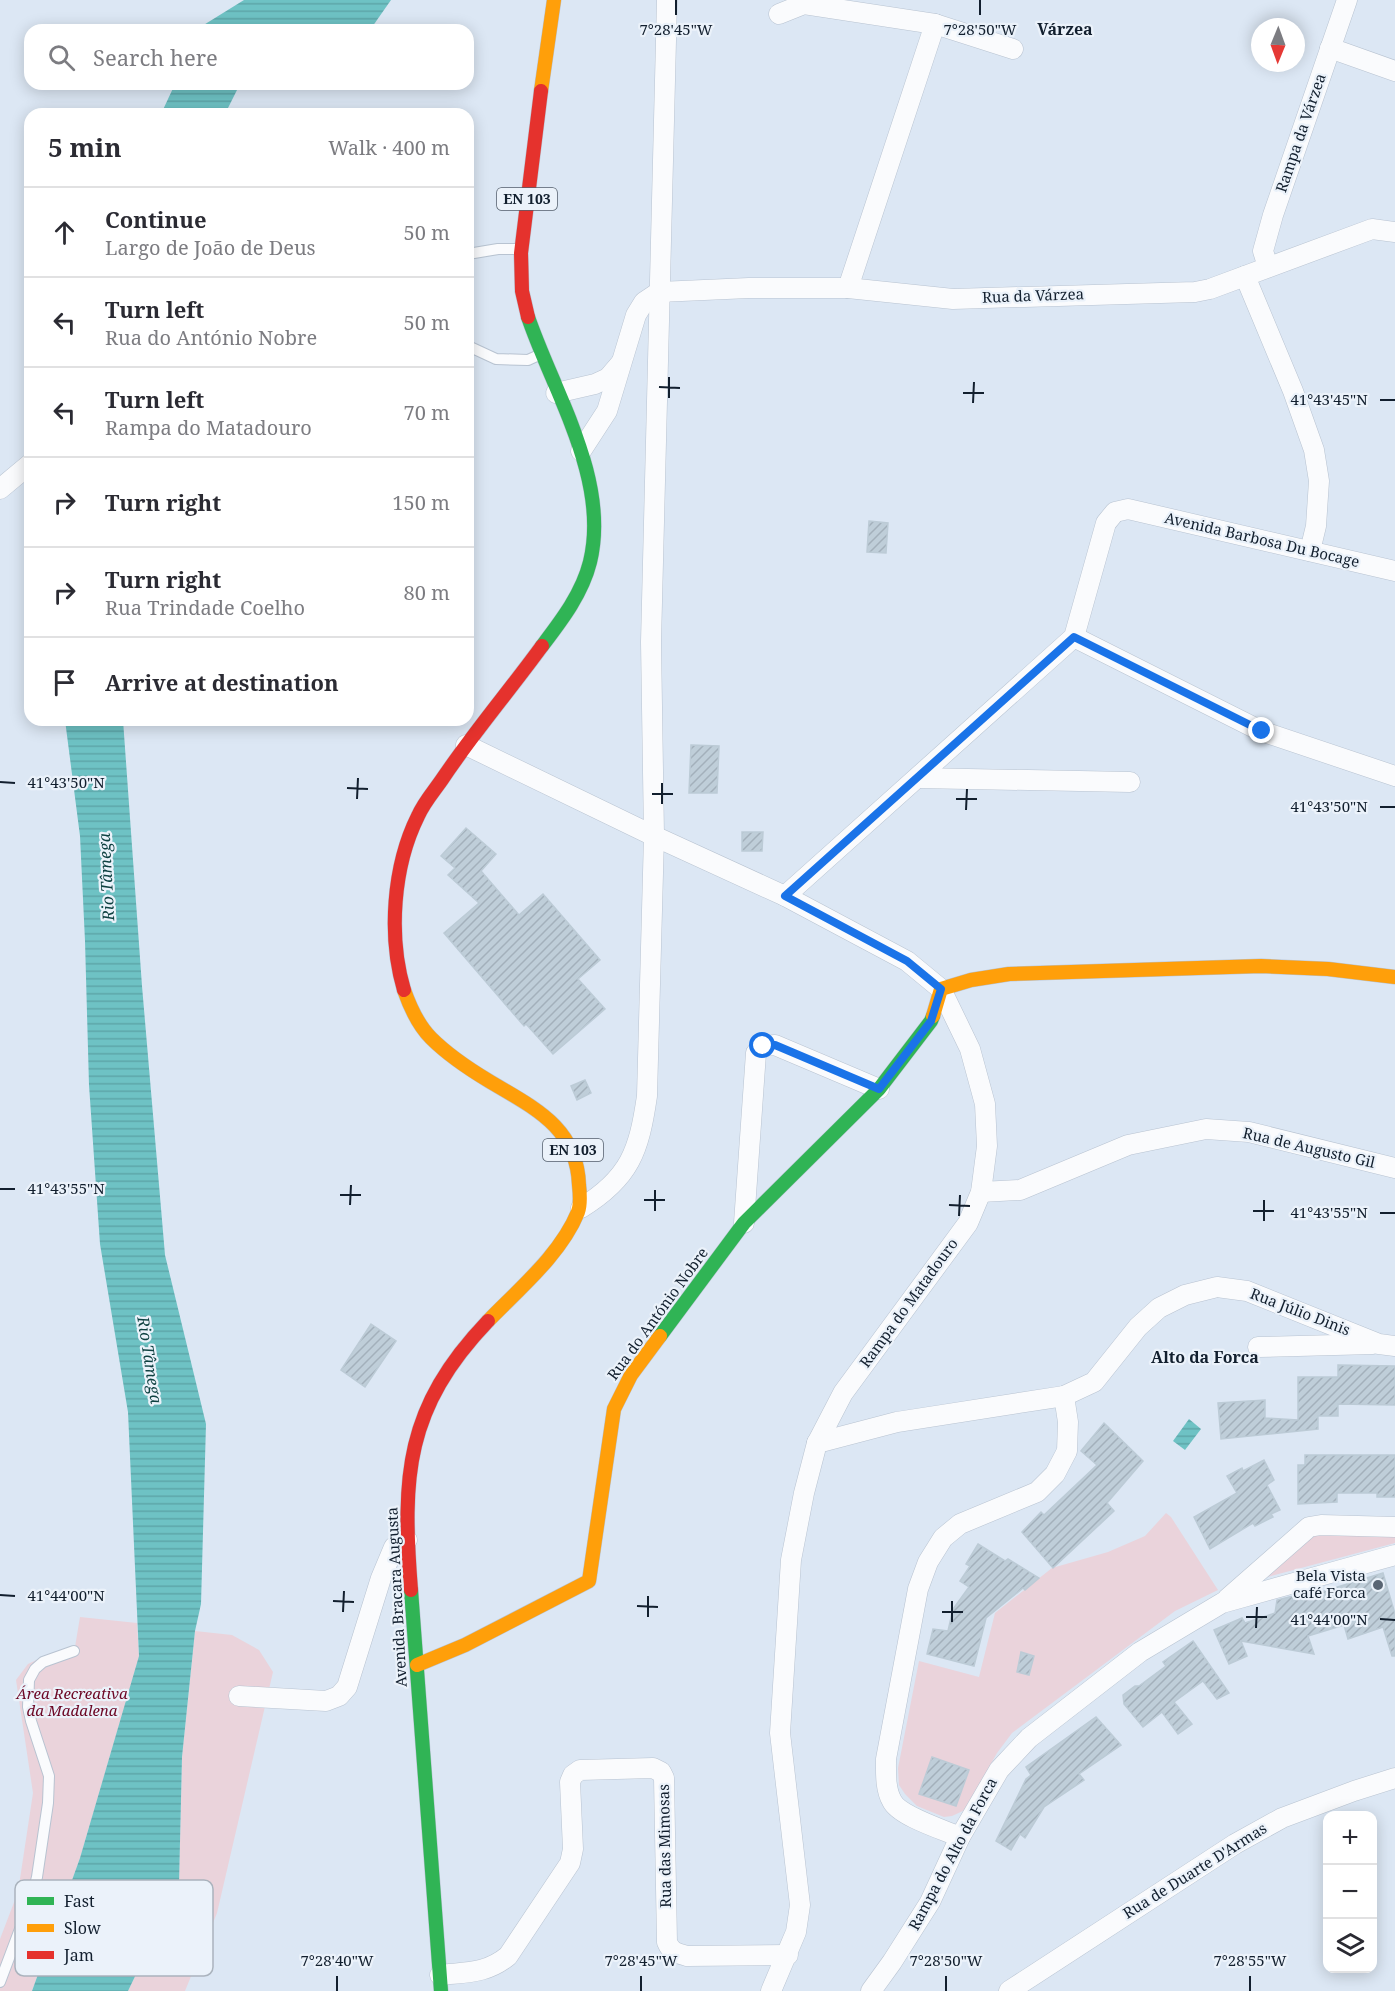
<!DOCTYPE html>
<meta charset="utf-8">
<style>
:root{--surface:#fff;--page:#f2f2f3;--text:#2b2b33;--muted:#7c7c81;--line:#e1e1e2}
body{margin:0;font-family:"Noto Serif",serif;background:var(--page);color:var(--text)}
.controls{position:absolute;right:18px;bottom:18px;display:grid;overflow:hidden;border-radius:12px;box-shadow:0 3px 15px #0003}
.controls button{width:54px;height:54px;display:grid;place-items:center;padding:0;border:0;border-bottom:2px solid var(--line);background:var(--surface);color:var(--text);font:30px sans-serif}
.compass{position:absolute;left:1251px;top:18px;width:54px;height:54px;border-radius:50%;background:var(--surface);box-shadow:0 3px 15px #0003;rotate:181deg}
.stop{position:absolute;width:18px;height:18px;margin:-14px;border:4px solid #1a73e8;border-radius:50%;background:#fff}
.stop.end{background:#1a73e8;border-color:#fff;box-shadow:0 2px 6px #0008}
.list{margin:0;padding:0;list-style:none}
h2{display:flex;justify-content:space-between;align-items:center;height:78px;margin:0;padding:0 24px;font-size:26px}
h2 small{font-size:20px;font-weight:400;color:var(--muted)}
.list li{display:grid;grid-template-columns:39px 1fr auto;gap:18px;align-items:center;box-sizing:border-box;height:90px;padding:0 24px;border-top:2px solid var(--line)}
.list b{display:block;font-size:22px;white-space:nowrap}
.list p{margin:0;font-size:20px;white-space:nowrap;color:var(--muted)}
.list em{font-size:20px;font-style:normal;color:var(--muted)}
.icon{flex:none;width:33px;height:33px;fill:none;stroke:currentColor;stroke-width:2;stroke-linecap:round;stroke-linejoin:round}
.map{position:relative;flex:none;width:1395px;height:1991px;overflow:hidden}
.search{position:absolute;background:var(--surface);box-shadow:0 3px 15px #0003;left:24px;top:24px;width:450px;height:66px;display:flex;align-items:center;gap:15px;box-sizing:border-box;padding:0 21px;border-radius:18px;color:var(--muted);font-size:22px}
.panel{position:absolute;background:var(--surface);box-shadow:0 3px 15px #0003;left:24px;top:108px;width:450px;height:618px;border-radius:18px}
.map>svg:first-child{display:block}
</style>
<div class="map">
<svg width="1395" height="1991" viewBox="0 0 1395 1991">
<defs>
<pattern id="water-rules" width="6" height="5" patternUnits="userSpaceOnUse" patternTransform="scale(1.5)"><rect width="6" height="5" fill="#6ec2c4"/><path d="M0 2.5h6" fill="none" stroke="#5ea6a9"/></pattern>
<pattern id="building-hatch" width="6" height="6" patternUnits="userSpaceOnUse" patternTransform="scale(1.5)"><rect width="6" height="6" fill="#bfced9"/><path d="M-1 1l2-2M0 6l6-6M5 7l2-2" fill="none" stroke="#a3b0bb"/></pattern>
</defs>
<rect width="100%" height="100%" fill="#dce7f4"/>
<g fill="#ead3db">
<path d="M1166 1513 1171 1517 1218 1590 1175 1611 1012 1733 997 1753 965 1810 952 1816 944 1817 917 1806 905 1794 899 1785 898 1768 919 1661 979 1677 995 1613 1052 1568 1108 1552 1145 1536Z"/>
<path d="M1395 1533V1543L1256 1580 1307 1539 1317 1534Z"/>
<path d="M80 1617 137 1623 139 1657 80 1858 32 1991H0V1939L18 1892 33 1793 16 1680 28 1664 47 1655 75 1647Z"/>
<path d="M195 1631 232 1635 259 1650 273 1672 217 1913 185 1991H128L179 1885 182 1757Z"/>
</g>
<g fill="url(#water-rules)">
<path d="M244 0H391L370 30H200L202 26Z"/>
<path d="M175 84H240L225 114H161Z"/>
<path d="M65 720H123L142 986 165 1255 206 1424 201 1604 195 1631 182 1757 179 1885 128 1991H32L80 1858 139 1656 128 1412 100 1244 89 1085 85 941 80 836Z"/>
<path d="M1189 1419 1201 1429 1185 1450 1173 1441Z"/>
</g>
<g fill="url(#building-hatch)" stroke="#bccbd6" stroke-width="1.5">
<path d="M869 521 888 523 886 553 867 552Z"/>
<path d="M691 745 719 746 717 793H689Z"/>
<path d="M466 828 496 854 481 871 519 915 543 894 600 960 578 979 605 1009 553 1054 526 1024 524 1026 444 933 479 903 448 875 455 868 441 856Z"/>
<path d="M742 832H763L762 851H742Z"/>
<path d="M585 1080 591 1093 577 1100 571 1086Z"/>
<path d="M371 1324 396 1341 365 1387 341 1370Z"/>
<path d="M1338 1365 1395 1366V1405L1338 1404V1416H1318V1429L1221 1439 1218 1403 1265 1400V1418L1298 1420V1377H1338Z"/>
<path d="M1104 1423 1143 1461 1107 1503 1114 1511 1053 1568 1022 1532 1041 1512 1044 1515 1097 1465 1081 1451Z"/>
<path d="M1305 1455H1395V1497H1377V1493H1337V1502L1298 1504V1465H1305Z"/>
<path d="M1264 1460 1274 1480 1267 1485 1280 1510 1271 1514 1273 1517 1255 1526 1253 1523 1210 1549 1194 1517 1237 1493 1227 1476 1242 1468 1243 1471Z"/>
<path d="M978 1544 1005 1561 1008 1559 1039 1578 1025 1590 1023 1588 986 1618 974 1666 927 1654 933 1629 948 1631 953 1609 969 1587 960 1581 970 1566 966 1564Z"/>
<path d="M1383 1573 1395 1614V1656H1392L1383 1627 1348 1639 1344 1625 1308 1636 1314 1654 1241 1641 1247 1656 1229 1664 1214 1630 1242 1618 1245 1623 1275 1613 1277 1600 1293 1596 1292 1601Z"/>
<path d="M1193 1641 1229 1693 1217 1699 1203 1681 1174 1702 1192 1724 1178 1734 1162 1712 1143 1727 1124 1704 1123 1695 1135 1686H1139L1166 1666 1163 1662Z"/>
<path d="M1021 1652 1034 1656 1029 1675 1017 1672Z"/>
<path d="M1096 1717 1121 1745 1079 1774 1084 1780 1044 1807 1025 1838 1020 1834 1011 1850 996 1841 1026 1779 1031 1775 1026 1767Z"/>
<path d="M932 1757 969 1770 956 1806 919 1794Z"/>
</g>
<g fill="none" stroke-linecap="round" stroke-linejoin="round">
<g stroke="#b8c3d1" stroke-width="12">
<g id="lane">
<path d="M468 254 498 249H518"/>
<path d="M468 346 496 359 528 360 539 355"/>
<path d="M0 1982 32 1897 37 1877 48 1803 49 1776 31 1721 28 1707 29 1680 35 1669 43 1662 74 1651"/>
</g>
</g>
<g stroke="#b8c3d1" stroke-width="21">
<g id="street">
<path d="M779 14 804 4 935 24 848 288"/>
<path d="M935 24 1013 49"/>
<path d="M1330 48 1395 71"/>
<path d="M1268 267 1263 251 1273 215 1347 0"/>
<path d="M1245 276 1293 391 1314 450 1319 481 1316 526 1310 551"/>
<path d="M556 393 595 384 608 378 620 364"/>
<path d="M581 451 607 411 636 315 644 302 659 292 749 288H848L953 299 1195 292 1210 289 1372 229 1395 232"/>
<path d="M0 489 30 464"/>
<path d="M1074 637 1261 731 1395 776"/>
<path d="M466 745 654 836 785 896 907 961 941 989 970 1049 985 1104 987 1146 981 1192 968 1223 843 1393 817 1443"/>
<path d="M918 778 1130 782"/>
<path d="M785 896 1074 637 1106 523 1115 512 1128 509 1395 571"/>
<path d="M981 1192 1020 1190 1128 1145 1206 1129 1249 1132 1395 1168"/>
<path d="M581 1208C630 1178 639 1151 647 1096L654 836 651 642 667 0"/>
<path d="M744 1223 756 1053 763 1046 775 1045 879 1089"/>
<path d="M1258 1347 1373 1344"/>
<path d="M1227 1599 1309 1527 1321 1525 1395 1527"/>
<path d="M239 1696 326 1701 339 1696 347 1687 381 1578 394 1547 407 1540"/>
<path d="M960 1837C944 1830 899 1816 892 1801 885 1789 886 1772 886 1759L918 1589 928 1562 943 1538 960 1524 1037 1492 1055 1474 1067 1451 1068 1422 1064 1396"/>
<path d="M440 1975C466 1972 486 1974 508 1956L570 1863 573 1849 570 1782 573 1775 580 1770 653 1768 661 1772 664 1778 667 1942C671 1952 676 1953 687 1956L788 1955"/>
<path d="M771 1991 796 1932 800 1905 780 1733 791 1560 804 1493 817 1443 897 1422 1064 1396 1094 1382 1138 1327 1159 1308 1185 1295 1217 1287 1247 1291 1379 1344 1395 1346"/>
<path d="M871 1991 892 1962 930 1902 960 1837 999 1770 1029 1738 1140 1652 1222 1603 1395 1555"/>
<path d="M1009 1991 1235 1844 1282 1818 1354 1791 1395 1778"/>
</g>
</g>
<g stroke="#b8c3d1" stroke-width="15">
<g id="fast">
<path d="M528 317C554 393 610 480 590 562 582 594 561 621 542 646"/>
<path d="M660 1336 744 1223 879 1089 931 1021 933 1016"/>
<path d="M411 1590 441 1991"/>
</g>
</g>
<g stroke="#b8c3d1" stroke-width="15">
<g id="slow">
<path d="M541 91 554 0"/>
<path d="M404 990C410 1007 418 1025 431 1038 448 1055 469 1069 489 1081 534 1108 577 1127 579 1185 580 1194 581 1204 578 1212 561 1254 519 1289 488 1321"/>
<path d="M933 1016 941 989 971 980 1009 974 1261 966 1328 969 1395 977"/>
<path d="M417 1665 465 1645 589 1581 614 1409 631 1375 660 1336"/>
</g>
</g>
<g stroke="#b8c3d1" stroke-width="15">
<g id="jam">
<path d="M528 317 522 291 521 253 541 91"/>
<path d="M404 990C388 936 393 866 418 816 424 802 435 790 443 778 474 732 510 690 542 646"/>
<path d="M411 1590C402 1476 405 1408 488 1321"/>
</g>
</g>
<use href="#lane" stroke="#fafbfd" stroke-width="10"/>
<use href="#street" stroke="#fafbfd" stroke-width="20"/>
<use href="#fast" stroke="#30b455" stroke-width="14"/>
<use href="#slow" stroke="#ff9f0a" stroke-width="14"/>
<use href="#jam" stroke="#e5322d" stroke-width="14"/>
</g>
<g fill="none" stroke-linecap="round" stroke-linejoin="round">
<path stroke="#1a73e8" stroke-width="8" d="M763 1046 775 1045 879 1089 931 1021 941 989 907 961 785 896 1074 637 1262 731"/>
</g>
<path fill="none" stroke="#121f2e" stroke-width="2" d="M676 15V0M980 15V0M659 387 680 388M963 393H984M669 398V377M1380 400H1395M973 403 974 382M0 782 15 783M347 788 368 789M652 794H673M357 799 358 778M956 799H977M662 804V783M1380 807H1395M966 810 967 789M0 1189H15M340 1195H361M644 1200H665M350 1205 351 1185M949 1205 970 1206M655 1211V1190M1253 1211H1274M1380 1213H1395M959 1216 960 1195M1264 1221V1200M0 1595 15 1596M333 1601 354 1602M637 1606 658 1607M343 1612 344 1591M942 1612H963M648 1617V1596M1246 1617H1267M1380 1619 1395 1620M952 1622V1601M1256 1628 1257 1607M337 1991V1976M641 1991V1976M946 1991V1976M1250 1991V1976"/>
<circle fill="#596573" stroke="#ebf2fa" stroke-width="2" cx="1378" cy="1585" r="6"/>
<g text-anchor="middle" stroke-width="4.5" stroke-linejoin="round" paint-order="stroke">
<g fill="#ebf2fa" stroke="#535e6b" stroke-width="1.5">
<rect x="497" y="188" width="60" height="22" rx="4.5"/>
<rect x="543" y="1139" width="60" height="22" rx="4.5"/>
</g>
<g font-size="14" font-weight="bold" fill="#121f2e">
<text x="527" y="204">EN 103</text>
<text x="573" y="1155">EN 103</text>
</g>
<g font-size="15" fill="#121f2e" stroke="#ebf2fa">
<text transform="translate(1301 133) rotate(-71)" y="5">Rampa da Várzea</text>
<text transform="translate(1033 296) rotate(-2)" y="5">Rua da Várzea</text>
<text transform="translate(1262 540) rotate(13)" y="5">Avenida Barbosa Du Bocage</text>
<text transform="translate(1309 1148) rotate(13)" y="5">Rua de Augusto Gil</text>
<text transform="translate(909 1303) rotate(-54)" y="5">Rampa do Matadouro</text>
<text transform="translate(1300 1312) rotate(21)" y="5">Rua Júlio Dinis</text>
<text transform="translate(658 1314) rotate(-54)" y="5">Rua do António Nobre</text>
<text transform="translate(397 1597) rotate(-93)" y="5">Avenida Bracara Augusta</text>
<text transform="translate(665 1846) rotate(-91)" y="5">Rua das Mimosas</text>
<text transform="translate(953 1854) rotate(-62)" y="5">Rampa do Alto da Forca</text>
<text transform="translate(1195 1871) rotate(-32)" y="5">Rua de Duarte D'Armas</text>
</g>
<g font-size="15" fill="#121f2e" stroke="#ebf2fa" text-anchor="end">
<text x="1366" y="1581">Bela Vista<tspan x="1366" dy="17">café Forca</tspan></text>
</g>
<g font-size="15" font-style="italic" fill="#6c0624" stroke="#ebf2fa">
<text x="72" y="1699">Área Recreativa<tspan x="72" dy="17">da Madalena</tspan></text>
</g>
<g font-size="16" font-weight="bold" fill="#121f2e" stroke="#ebf2fa">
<text x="1065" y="35">Várzea</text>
<text x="1205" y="1363">Alto da Forca</text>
</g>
<g font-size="16" font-style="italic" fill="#0e4141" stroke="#ebf2fa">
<text transform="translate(106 877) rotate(-93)" y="6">Rio Tâmega</text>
<text transform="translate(150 1360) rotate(81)" y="6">Rio Tâmega</text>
</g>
</g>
<rect x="15" y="1880" width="198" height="96" rx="9" fill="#ebf2fa" stroke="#aab3bd" stroke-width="1.5"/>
<rect x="27" y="1897" width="27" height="8" fill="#30b455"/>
<rect x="27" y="1924" width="27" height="8" fill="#ff9f0a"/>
<rect x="27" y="1951" width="27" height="8" fill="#e5322d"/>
<g font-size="16" fill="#121f2e">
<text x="64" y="1907">Fast</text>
<text x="64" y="1934">Slow</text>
<text x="64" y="1961">Jam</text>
</g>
<g font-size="15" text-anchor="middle" fill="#121f2e" stroke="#ebf2fa" stroke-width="4.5" stroke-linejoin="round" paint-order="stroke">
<text x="676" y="35">7°28'45"W</text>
<text x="980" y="35">7°28'50"W</text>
<text x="1329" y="405">41°43'45"N</text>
<text x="66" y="788">41°43'50"N</text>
<text x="1329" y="812">41°43'50"N</text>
<text x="66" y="1194">41°43'55"N</text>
<text x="1329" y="1218">41°43'55"N</text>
<text x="66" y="1601">41°44'00"N</text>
<text x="1329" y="1625">41°44'00"N</text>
<text x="337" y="1966">7°28'40"W</text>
<text x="641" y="1966">7°28'45"W</text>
<text x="946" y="1966">7°28'50"W</text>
<text x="1250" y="1966">7°28'55"W</text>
</g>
</svg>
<div class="controls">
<button>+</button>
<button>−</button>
<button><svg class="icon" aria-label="layers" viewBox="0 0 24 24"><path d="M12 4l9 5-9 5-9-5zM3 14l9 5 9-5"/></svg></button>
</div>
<svg class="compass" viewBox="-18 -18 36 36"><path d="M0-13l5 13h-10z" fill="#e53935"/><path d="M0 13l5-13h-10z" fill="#7c7c81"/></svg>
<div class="stop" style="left:763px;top:1046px"></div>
<div class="stop end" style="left:1262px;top:731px"></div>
<div class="search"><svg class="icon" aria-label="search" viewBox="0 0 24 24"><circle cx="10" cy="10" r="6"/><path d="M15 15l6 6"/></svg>Search here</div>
<section class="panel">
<h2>5 min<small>Walk · 400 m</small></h2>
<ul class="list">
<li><svg class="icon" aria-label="ahead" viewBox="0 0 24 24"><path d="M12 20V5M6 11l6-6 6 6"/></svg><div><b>Continue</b><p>Largo de João de Deus</p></div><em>50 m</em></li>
<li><svg class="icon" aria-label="left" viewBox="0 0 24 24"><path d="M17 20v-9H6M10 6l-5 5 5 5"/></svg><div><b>Turn left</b><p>Rua do António Nobre</p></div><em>50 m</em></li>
<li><svg class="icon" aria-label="left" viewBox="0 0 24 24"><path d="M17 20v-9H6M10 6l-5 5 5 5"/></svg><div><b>Turn left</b><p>Rampa do Matadouro</p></div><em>70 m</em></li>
<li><svg class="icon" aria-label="right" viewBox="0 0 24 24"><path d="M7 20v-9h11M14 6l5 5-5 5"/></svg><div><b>Turn right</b></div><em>150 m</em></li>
<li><svg class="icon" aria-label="right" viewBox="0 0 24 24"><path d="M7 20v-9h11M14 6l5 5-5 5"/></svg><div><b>Turn right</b><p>Rua Trindade Coelho</p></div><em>80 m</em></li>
<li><svg class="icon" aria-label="arrive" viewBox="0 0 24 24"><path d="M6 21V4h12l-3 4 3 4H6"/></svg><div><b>Arrive at destination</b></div></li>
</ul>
</section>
</div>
